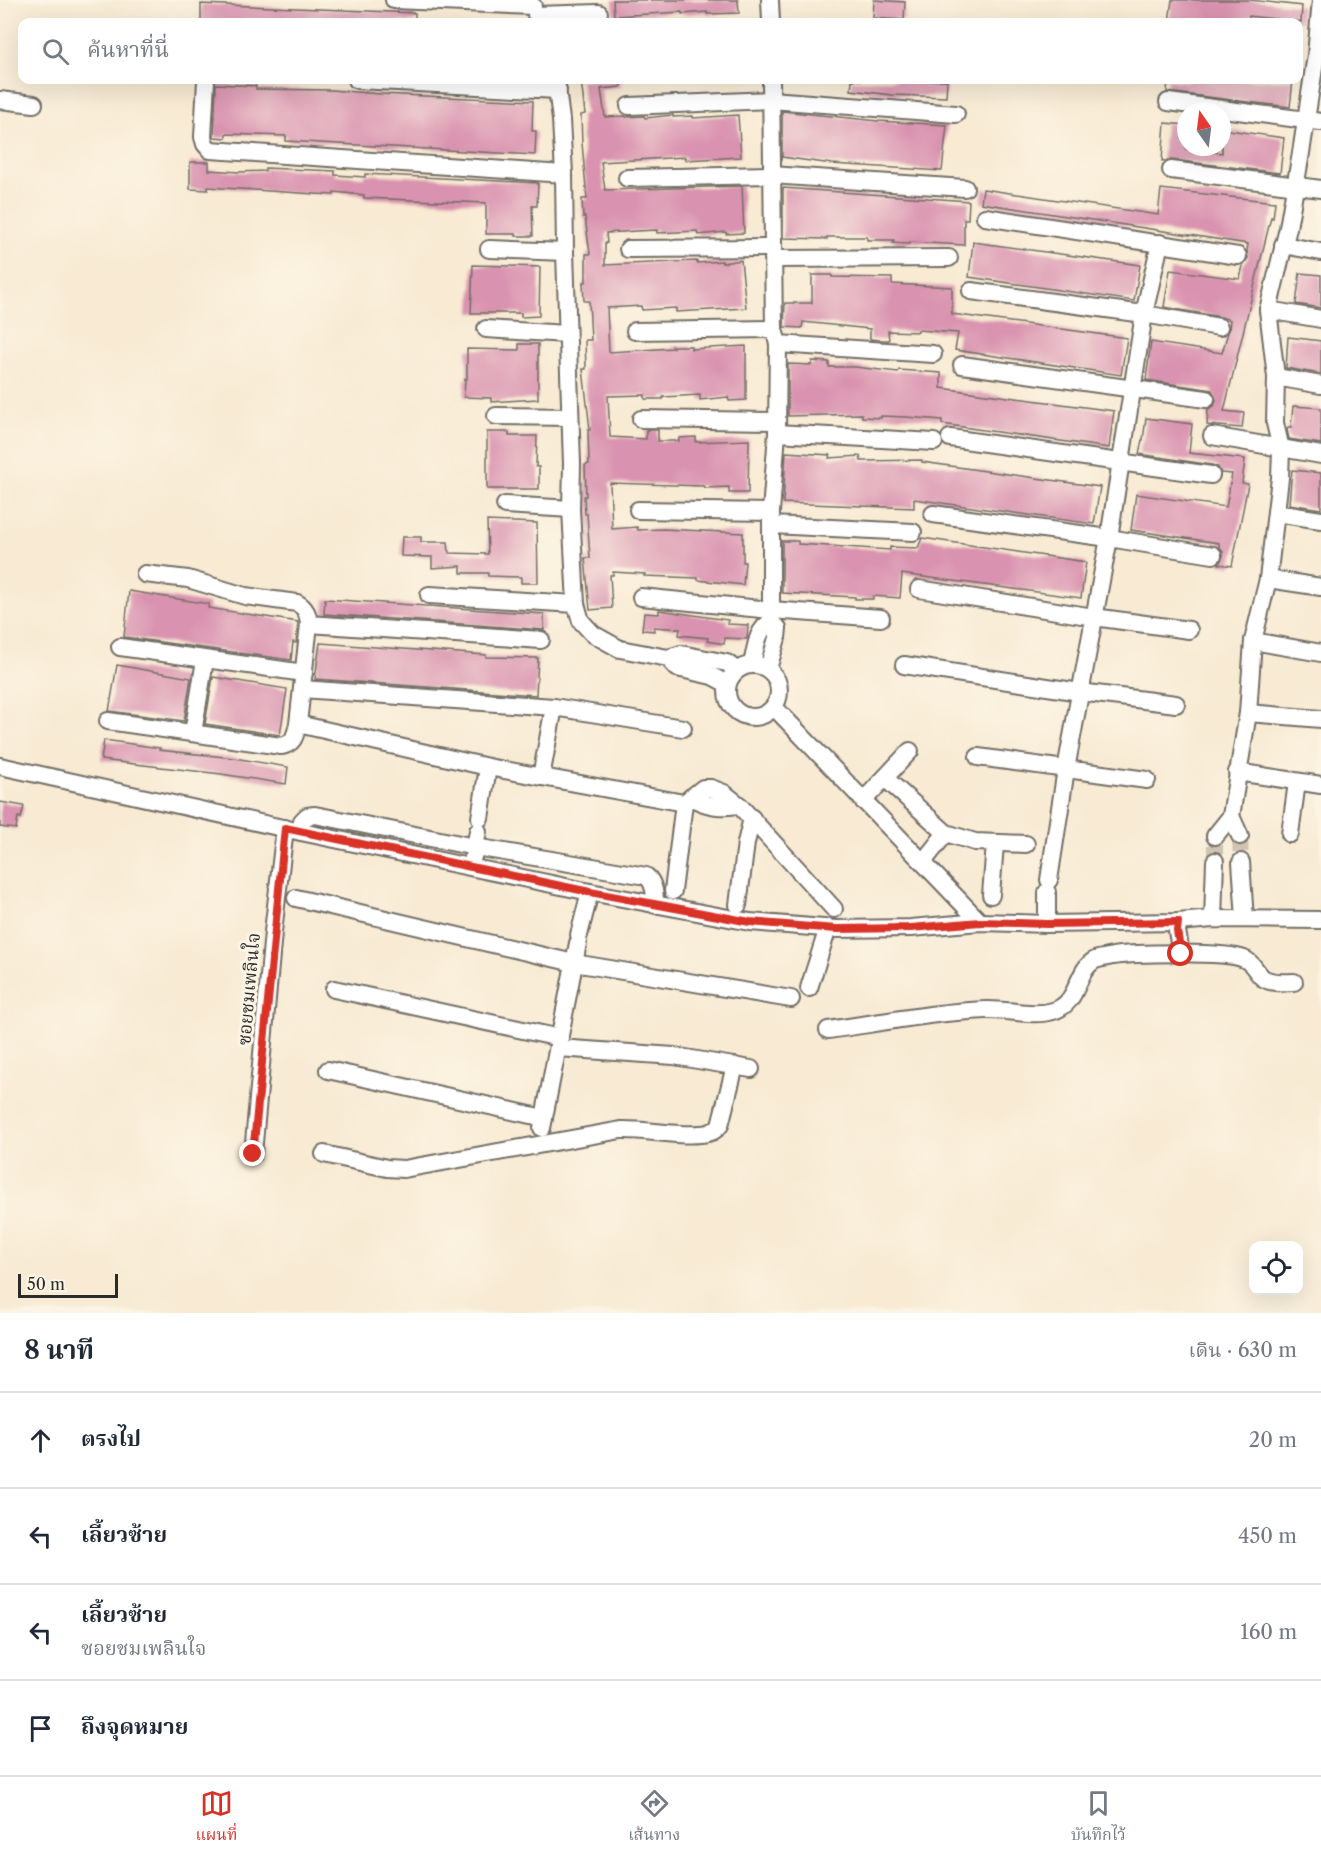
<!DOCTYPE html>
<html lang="th">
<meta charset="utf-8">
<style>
:root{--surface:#fff;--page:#f2f2f3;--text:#1f2937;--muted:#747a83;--line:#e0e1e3;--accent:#d93025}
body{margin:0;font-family:"Libre Caslon Text","Noto Serif Thai",serif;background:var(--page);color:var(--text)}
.controls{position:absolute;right:18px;bottom:18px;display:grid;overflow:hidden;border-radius:12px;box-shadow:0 6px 24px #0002}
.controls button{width:54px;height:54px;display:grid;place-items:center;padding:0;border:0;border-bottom:2px solid var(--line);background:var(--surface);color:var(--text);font:30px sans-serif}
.compass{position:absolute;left:1177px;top:102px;width:54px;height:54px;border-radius:50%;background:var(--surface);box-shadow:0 6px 24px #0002;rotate:346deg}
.scale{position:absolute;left:18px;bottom:15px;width:100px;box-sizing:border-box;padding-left:6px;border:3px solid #2b2b2b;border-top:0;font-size:16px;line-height:21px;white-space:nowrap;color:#2b2b2b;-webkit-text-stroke:4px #fcf5e5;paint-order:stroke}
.stop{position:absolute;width:18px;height:18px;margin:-14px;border:4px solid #d93025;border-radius:50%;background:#fff}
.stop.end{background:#d93025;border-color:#fff;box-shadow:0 2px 6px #0008}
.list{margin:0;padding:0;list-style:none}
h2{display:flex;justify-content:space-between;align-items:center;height:78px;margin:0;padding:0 24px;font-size:26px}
h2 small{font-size:20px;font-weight:400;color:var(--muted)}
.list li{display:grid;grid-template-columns:39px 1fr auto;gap:18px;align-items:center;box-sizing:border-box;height:96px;padding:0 24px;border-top:2px solid var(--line)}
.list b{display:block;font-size:22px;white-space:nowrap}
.list p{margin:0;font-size:20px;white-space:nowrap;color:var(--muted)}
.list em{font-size:20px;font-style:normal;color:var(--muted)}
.icon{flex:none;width:33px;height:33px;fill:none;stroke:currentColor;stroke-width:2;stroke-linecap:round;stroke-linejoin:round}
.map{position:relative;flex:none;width:1321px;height:1313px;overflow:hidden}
.search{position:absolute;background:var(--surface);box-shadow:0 6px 24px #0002;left:18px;right:18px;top:18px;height:66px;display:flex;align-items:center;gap:15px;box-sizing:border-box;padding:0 21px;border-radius:12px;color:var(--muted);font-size:22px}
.sheet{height:462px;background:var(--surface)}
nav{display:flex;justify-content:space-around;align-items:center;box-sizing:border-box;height:84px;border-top:2px solid var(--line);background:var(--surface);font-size:16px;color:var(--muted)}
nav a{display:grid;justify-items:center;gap:3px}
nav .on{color:var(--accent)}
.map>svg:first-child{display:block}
</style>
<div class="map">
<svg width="1321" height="1313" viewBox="0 0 1321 1313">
<rect width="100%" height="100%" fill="#fcf5e5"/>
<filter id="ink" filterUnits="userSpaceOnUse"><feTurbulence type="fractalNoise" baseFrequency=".0167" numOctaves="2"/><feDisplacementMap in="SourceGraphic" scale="12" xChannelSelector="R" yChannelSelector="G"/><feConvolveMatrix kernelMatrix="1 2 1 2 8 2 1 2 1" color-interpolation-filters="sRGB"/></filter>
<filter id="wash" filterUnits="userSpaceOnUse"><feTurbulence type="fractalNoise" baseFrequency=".008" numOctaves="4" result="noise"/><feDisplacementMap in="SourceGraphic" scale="24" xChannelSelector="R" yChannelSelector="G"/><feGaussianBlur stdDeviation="1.35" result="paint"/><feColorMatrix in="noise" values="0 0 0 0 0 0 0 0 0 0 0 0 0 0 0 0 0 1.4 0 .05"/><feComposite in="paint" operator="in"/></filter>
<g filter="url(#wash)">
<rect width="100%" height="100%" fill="#f8ead3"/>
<g id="blocks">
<g fill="#d992af">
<path d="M613 0H738L739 13 707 14V12L682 14V12L614 16Z"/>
<path d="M874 0 905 2 904 20 873 18Z"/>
<path d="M1172 0H1250L1302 6 1301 22 1249 16 1248 22H1169Z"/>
<path d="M201 4 415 13V22H201Z"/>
<path d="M581 80H621V87L601 89 605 117 625 116 626 117 644 116 645 118 673 115V117L693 116V118L738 115 741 157 685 160V157L601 162 605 190 742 186 744 233 726 234V232L698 235 697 231 657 233V230L636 231 606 233 607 243H605V265L697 261V263L722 261V263L741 260 746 308 676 312V308L642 310 641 306 607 308 609 352 673 348 672 346H691V349L746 346V400L729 401 728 397 700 400V395L663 397V399H645V395L608 396 610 437 646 439V430H658V441H679V438L696 437V442L749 440 748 493H729V487L705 488 704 486 610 483 612 529 637 527 638 530 663 529 743 533V562H745L743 585 698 580V578L644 576 645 574 613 572V575H610L612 608 590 610 585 558H590L587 514H585L584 496H586L585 465 589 464 588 430H590L583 369H586L585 340H591L589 301H584L583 282H586V254H590L585 217H583L582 199H587L582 143 581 115 585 114Z"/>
<path d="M852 80H947L946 97 892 95 851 90Z"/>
<path d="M1168 80 1189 82V80H1293L1290 107 1167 92Z"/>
<path d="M216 84 256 86V89L331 90 381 94 533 101 532 131H536L535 155 286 141V136L226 134V138L214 137Z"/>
<path d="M782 111 878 121 947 125 942 171 832 164 782 157Z"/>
<path d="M1165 123 1186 125V149L1222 153V129L1284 138 1280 173 1172 160 1162 161Z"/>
<path d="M190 162H209V170L239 172 265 171V168L335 171V175L365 177V174L538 183 537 206H532L533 236H516V234H486V203L364 198V195L334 192V195L315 194 208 187V190L190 189Z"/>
<path d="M783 188 969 201 968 219H964V245L910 242V244L893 243 894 240H867V237H827V239L783 238Z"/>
<path d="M983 189 1158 215 1161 189 1275 202 1273 218 1271 217 1224 411 1244 413 1242 428 1207 425 1208 409 1214 406 1216 400 1212 390 1146 380 1151 342 1222 353 1229 329 1230 320 1221 317 1164 307 1170 270 1240 279 1243 265 1248 258 1247 251 1248 244 981 203Z"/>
<path d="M973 242 1140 265 1134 301 969 277Z"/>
<path d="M473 265 540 267 539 316 521 317V313H471Z"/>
<path d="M1300 273 1321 275V308L1296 304Z"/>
<path d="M812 275H832V277L892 278V284L952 287V314L1127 338 1121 375 955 350 958 333 918 330V332L888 331 889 340H880L870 339V329L803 322 802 328 784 327 785 303H812Z"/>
<path d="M1288 337 1321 341V374L1286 368Z"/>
<path d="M519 344H538V399L491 402V398L464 397 465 379H467V349L519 350Z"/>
<path d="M812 361 829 362V367H855L898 372 899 370 941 373V388L1114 411 1109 448 942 424V420L906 417 881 416V418L862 417V414L788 416V364L812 365Z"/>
<path d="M1293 406 1321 408V444L1289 439 1287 430 1288 427H1291Z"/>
<path d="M1146 418 1192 424 1189 453 1245 459 1242 483 1248 484 1232 566 1219 564 1223 556V551L1219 546V543L1131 530 1136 494 1226 507 1232 474 1221 473 1218 467 1212 465 1139 454 1142 440H1143Z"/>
<path d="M487 432H509V436H537L536 467H539V489H487Z"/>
<path d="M786 452 830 455 829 458 860 456 861 461 922 460V462L1100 487 1094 524 914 499V508L783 503Z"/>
<path d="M1292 470 1321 473V509L1289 504Z"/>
<path d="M487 521 537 523 538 583H521V577L488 576V573H461V566L432 568V557L401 556 402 537H421V542H448L449 553 488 554Z"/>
<path d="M922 538 1086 562 1081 598 902 574 900 598 873 596V599H855V597L782 593V541H798V544L890 550V547L918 548Z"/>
<path d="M129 591 209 604 208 608 298 622 296 643 293 642 291 660 124 637Z"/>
<path d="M325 599 544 614V630L324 614Z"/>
<path d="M659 610 728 620 727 624 748 625 747 639 725 638 724 644 707 641 708 638 679 635 680 629 654 627V631L642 630 644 613 659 614Z"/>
<path d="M320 643 486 655V657L538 658 536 695 315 679Z"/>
<path d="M117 665 191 678 184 721 109 711Z"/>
<path d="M213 677 287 689 280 735 205 724Z"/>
<path d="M104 740 160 748 159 750 234 758 288 767 286 784 221 774 101 760Z"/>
<path d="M0 802 24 806 21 818 18 817 16 829 0 827Z"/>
</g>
</g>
</g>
<g filter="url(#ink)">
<use href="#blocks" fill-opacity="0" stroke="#736e66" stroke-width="1.5"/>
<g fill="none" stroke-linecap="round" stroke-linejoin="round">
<g stroke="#cfc4b1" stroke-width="16" stroke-dasharray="16 8" stroke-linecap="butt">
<path d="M1240 836 1241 862"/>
<path d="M1215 861V836"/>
</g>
<g stroke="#736e66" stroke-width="20">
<g id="minor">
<path d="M394 0 533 6"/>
<path d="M770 0 771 22"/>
<path d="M536 15 599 13"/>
<path d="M206 80 203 137 205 144 210 150 564 174"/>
<path d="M357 80 558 90"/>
<path d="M556 80 561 120 564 174 565 252 572 464 571 509 576 604 581 621 593 634 620 649 668 658 681 654 727 663 736 670"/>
<path d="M0 100 34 104"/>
<path d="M1168 102 1321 122"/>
<path d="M629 106 771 100 956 114"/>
<path d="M1171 170 1321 189"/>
<path d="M627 178 771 175 965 188"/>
<path d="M985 217 1238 256"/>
<path d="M1283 245 1321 252"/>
<path d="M489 249 565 252"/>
<path d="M628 249 772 248"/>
<path d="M774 259 949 258"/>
<path d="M971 291 1144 314 1219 327"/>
<path d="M1268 310 1321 319"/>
<path d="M486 329 567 334"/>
<path d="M635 331 774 329"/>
<path d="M778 344 933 354"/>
<path d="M962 365 1206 399"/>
<path d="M1276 377 1321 385"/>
<path d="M496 416 569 417"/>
<path d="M641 419 777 421"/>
<path d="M777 433 934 442"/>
<path d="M1212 436 1321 455"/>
<path d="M950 438 1211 475"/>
<path d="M505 505 571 509"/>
<path d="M638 510 771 512"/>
<path d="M1276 513 1321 520"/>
<path d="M933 514 1109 538 1213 555"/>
<path d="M771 525 913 532"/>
<path d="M1268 579 1321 587"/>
<path d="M919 589 1094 617 1189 630"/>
<path d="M429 595 576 604"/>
<path d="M641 597 771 610 881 618"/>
<path d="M309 624 541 640"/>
<path d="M1253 641 1321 653"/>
<path d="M120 647 304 673"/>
<path d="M668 658 677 668 712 676 727 684"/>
<path d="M752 664C756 649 756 630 771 622"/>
<circle cx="753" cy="691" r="26"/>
<path d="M904 665 1080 692 1176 704"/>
<path d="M768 669 777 638 778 628 771 622V512L777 433 778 344 774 329 771 80"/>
<path d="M302 689 554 707 683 728"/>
<path d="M774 707 980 922"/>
<path d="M1248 713 1321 719"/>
<path d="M108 721 281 746C294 744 295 736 298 724L309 624C308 614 306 608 297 603L245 596 188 579 145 574"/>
<path d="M298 724 488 767 684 803 673 891"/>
<path d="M193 733 205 660"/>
<path d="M978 757 1147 780"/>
<path d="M0 766 301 832 590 892 750 922 836 929 911 928 980 922 1047 924 1178 922 1213 919 1321 920"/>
<path d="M1237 772 1321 785"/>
<path d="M541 777 554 707"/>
<path d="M886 779 946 833 975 842 1026 844"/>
<path d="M691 797C705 806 723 808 739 805"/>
<path d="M863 801 910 751"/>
<path d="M684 803 703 788H711L724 793 739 805 834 909"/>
<path d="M1231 816 1240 836"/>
<path d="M480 818 488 767"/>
<path d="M301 832 302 821 307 816 315 815 475 847 646 876C655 883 655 895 655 905"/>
<path d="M1290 834 1297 782"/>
<path d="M1215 836 1231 816 1248 713 1253 641 1268 579 1280 478 1281 449 1275 423 1276 377 1268 310 1288 228 1301 153 1316 55 1321 0"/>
<path d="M473 857 478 831"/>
<path d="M923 862 946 833"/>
<path d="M1241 862 1245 919"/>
<path d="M1049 880 1066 769 1109 538 1144 314 1160 243"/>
<path d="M991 895 995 844"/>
<path d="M296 898 574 963 791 999"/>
<path d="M738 905 746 843 752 818"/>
<path d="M1213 919 1215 861"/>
<path d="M1178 922 1177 931 1181 954"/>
<path d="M1047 924V892"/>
<path d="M579 935 590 892"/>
<path d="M809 988 828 928"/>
<path d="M334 989 560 1038"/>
<path d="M828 1030C880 1023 933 1012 986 1010 1007 1009 1032 1017 1053 1011 1080 1003 1075 971 1095 960 1100 958 1108 957 1113 956 1135 953 1227 951 1244 959 1254 963 1256 973 1263 978 1272 984 1285 982 1294 982"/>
<path d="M558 1048 674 1056 751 1069"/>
<path d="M328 1070 544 1118"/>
<path d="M542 1128 578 943"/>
<path d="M253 1154 273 932 285 828"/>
<path d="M324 1154 387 1168 404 1169 621 1130C647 1129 685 1138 708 1133 713 1132 716 1130 720 1125L735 1066"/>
</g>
</g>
<use href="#minor" stroke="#fff" stroke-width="16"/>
</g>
</g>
<g fill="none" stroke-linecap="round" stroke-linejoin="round" filter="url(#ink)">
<path stroke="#d93025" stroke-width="8" d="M253 1154 285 828 590 892 750 922 836 929 911 928 980 922 1047 924 1178 922 1177 931 1181 954"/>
</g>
<g text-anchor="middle" stroke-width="6" stroke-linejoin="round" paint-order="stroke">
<g font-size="18" fill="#2b2b2b" stroke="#fcf5e5">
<text transform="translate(249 989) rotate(-85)" y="6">ซอยชมเพลินใจ</text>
</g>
</g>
</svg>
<div class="controls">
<button><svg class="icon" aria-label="locate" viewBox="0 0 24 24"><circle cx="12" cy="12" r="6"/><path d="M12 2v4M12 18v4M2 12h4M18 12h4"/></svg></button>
</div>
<svg class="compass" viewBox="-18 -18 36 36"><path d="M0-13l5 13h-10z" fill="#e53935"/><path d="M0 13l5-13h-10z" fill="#747a83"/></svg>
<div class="scale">50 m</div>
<div class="stop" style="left:1181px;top:954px"></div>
<div class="stop end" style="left:253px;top:1154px"></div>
<div class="search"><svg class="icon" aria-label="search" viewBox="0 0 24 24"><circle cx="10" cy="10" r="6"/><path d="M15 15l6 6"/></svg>ค้นหาที่นี่</div>
</div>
<section class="sheet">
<h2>8 นาที<small>เดิน · 630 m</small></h2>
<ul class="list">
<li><svg class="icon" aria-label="ahead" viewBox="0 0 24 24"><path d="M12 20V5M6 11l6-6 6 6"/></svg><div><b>ตรงไป</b></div><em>20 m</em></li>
<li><svg class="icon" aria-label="left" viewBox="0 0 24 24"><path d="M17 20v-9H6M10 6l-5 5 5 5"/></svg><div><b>เลี้ยวซ้าย</b></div><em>450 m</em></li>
<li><svg class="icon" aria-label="left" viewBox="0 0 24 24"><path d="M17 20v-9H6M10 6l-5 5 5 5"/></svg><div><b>เลี้ยวซ้าย</b><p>ซอยชมเพลินใจ</p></div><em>160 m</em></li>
<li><svg class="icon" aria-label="arrive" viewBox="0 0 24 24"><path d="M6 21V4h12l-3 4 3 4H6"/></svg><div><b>ถึงจุดหมาย</b></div></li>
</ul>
</section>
<nav>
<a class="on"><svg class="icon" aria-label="map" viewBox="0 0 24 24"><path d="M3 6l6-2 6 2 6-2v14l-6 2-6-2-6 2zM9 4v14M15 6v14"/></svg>แผนที่</a>
<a><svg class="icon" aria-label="directions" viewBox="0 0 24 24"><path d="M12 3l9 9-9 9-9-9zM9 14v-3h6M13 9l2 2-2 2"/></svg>เส้นทาง</a>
<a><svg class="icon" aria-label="saved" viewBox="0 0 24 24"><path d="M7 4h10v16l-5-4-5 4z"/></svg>บันทึกไว้</a>
</nav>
